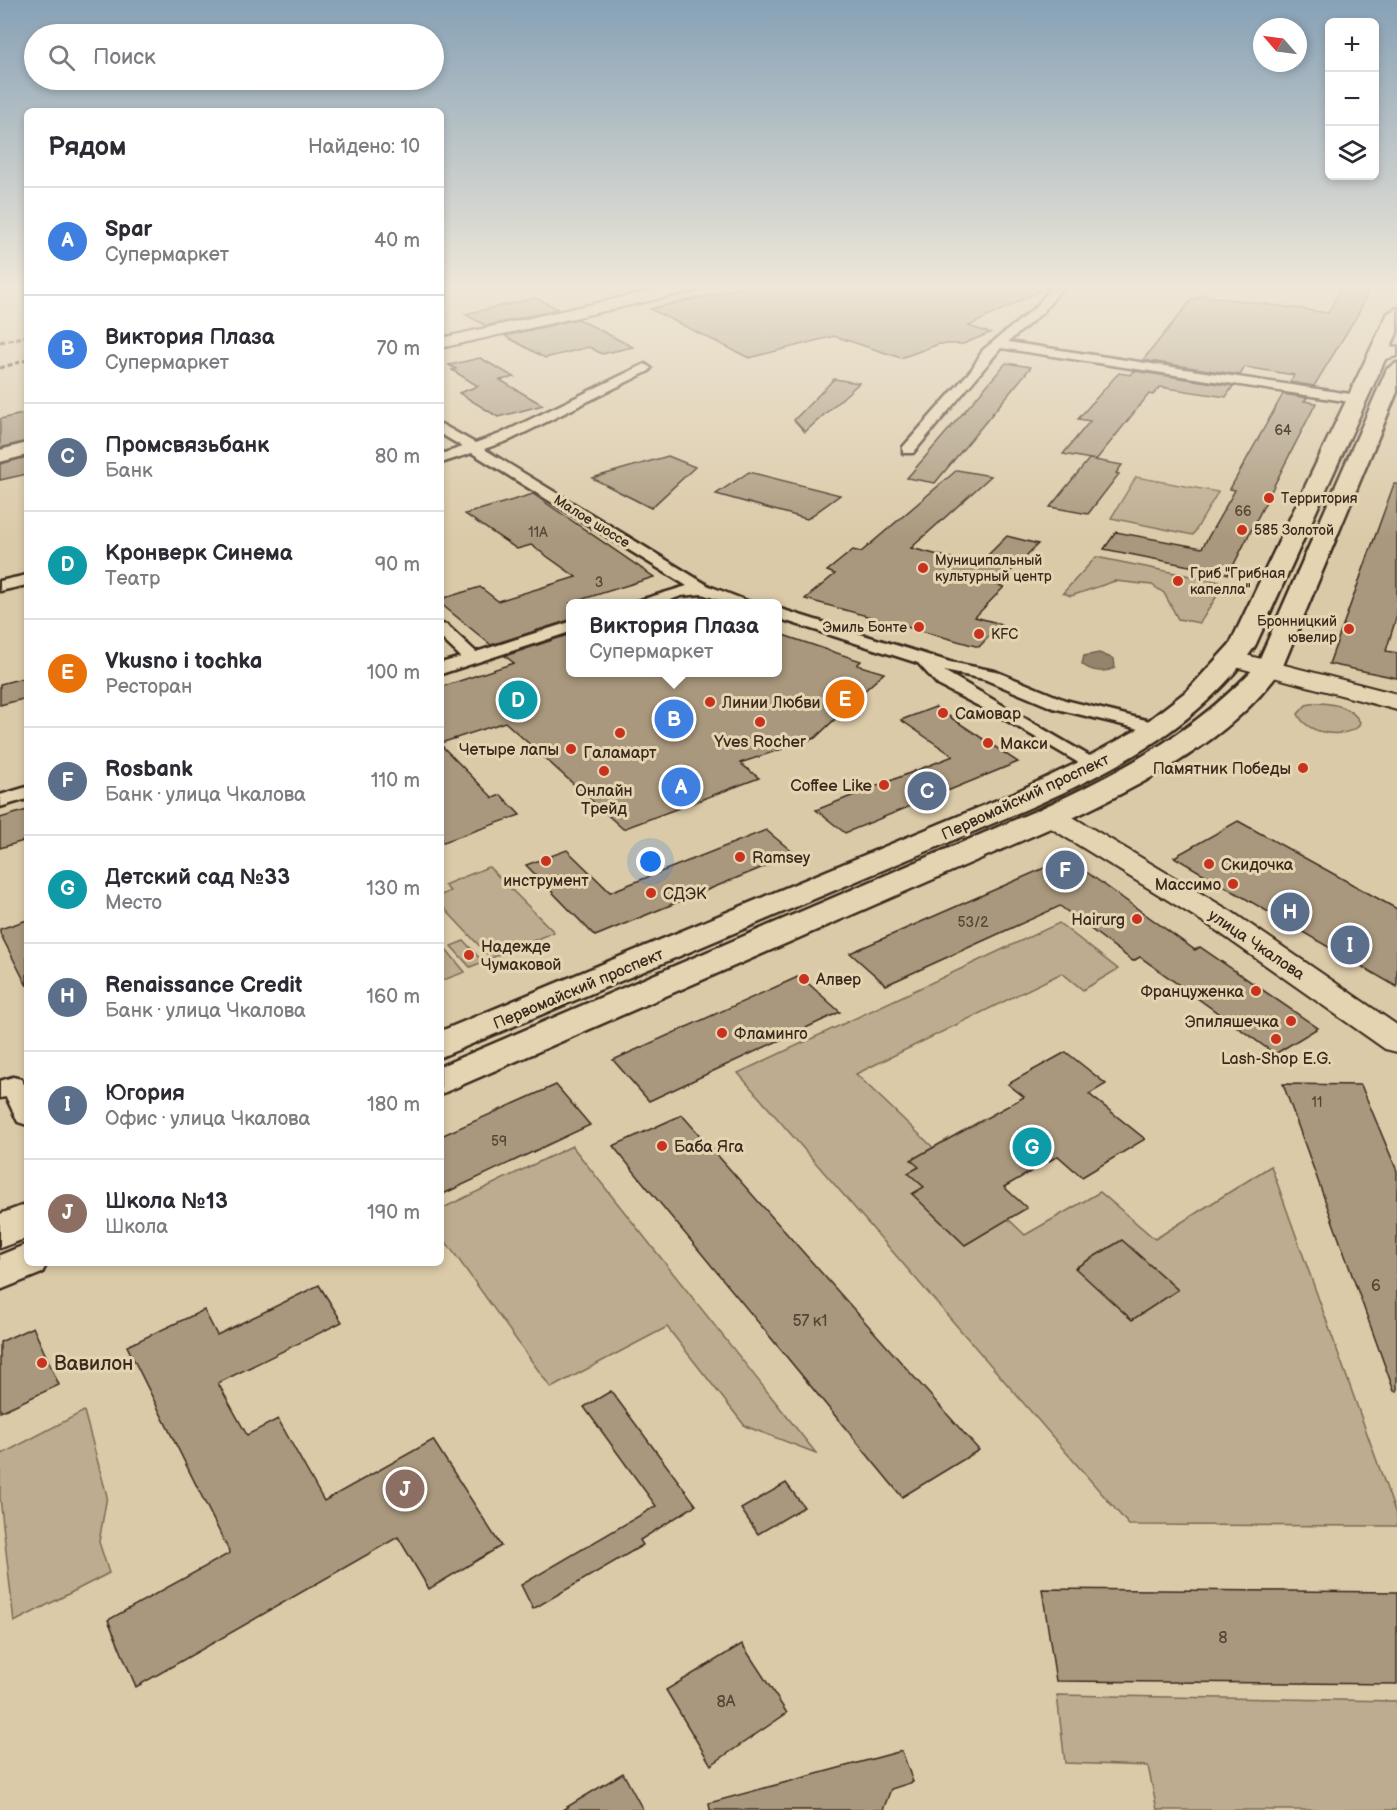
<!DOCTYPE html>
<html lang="ru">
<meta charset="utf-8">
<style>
:root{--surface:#fff;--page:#f7f7f7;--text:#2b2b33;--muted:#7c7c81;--line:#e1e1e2;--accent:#db2777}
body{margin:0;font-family:"Balsamiq Sans",sans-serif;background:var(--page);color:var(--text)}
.controls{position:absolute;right:18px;top:18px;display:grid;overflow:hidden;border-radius:9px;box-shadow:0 3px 9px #0003}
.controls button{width:54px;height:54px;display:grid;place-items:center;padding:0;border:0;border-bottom:2px solid var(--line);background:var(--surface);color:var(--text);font:30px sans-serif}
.compass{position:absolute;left:1253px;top:18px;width:54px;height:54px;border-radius:50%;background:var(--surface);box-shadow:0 3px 9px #0003;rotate:298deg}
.you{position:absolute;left:651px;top:862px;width:21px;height:21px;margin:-15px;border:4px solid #fff;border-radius:50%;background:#1a73e8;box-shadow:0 0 0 9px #1a73e833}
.badge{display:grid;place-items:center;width:39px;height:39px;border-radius:50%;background:var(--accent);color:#fff;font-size:20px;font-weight:700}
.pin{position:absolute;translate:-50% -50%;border:3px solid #fff;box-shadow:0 2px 6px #0006}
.popup{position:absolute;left:566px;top:599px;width:216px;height:78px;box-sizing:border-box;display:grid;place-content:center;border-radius:9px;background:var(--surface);filter:drop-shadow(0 2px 4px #0005);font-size:20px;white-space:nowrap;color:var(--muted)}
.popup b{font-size:22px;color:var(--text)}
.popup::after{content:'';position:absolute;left:50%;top:100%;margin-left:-12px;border:12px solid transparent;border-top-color:var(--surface)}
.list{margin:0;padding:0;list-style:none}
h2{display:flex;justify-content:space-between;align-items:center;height:78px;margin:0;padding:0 24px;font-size:26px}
h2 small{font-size:20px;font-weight:400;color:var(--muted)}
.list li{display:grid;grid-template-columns:39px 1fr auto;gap:18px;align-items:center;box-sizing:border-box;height:108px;padding:0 24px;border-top:2px solid var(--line)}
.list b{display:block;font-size:22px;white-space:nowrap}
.list p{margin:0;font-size:20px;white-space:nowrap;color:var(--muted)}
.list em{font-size:20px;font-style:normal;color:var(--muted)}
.icon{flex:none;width:33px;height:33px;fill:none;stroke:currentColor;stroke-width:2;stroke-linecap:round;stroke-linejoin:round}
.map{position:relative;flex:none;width:1397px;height:1810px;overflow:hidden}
.search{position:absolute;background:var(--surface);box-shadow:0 3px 9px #0003;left:24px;top:24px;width:420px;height:66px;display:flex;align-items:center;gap:15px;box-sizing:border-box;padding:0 21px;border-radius:33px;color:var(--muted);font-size:22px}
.panel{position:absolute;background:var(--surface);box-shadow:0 3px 9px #0003;left:24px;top:108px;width:420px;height:1158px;border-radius:9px}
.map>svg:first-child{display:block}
</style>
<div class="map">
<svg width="1397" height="1810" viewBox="0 0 1397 1810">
<rect width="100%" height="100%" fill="#dbcaa8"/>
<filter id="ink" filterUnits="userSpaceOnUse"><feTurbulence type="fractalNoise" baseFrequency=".0167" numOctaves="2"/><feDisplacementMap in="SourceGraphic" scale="12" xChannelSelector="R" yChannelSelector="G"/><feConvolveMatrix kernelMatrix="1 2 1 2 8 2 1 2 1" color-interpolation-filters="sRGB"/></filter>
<g filter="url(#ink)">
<g fill="#bdac8f" stroke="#7c6b56" stroke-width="1.5">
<path d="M1136 477 1218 492 1193 535 1111 518Z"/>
<path d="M1096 557 1225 583 1200 623 1178 619 1164 593 1152 585 1115 581 1071 596 1063 593Z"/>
<path d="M1316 703C1332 703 1351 706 1360 722L1358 727C1341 739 1307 734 1298 714L1306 705Z"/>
<path d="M488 867H489L554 932 491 958 441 905V895L450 891 444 885Z"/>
<path d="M1059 923 1118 969 1083 990 1062 973 856 1074 1025 1235 1100 1192 1155 1239 1271 1166 1397 1517V1526L1129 1525 738 1073Z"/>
<path d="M464 941 483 962 470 967 451 946Z"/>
<path d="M441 943 465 972 441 981Z"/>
<path d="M572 1146 816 1453 745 1426 667 1327 551 1388 441 1235V1209Z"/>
<path d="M84 1411 107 1496 99 1542 109 1573 14 1622 0 1498V1455Z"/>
<path d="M1057 1695 1397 1701V1810H1157L1148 1766 1065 1763Z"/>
</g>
<path fill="#95846c" stroke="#71604d" stroke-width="1.5" d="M1099 653 1114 659 1115 668C1104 673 1091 672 1082 664L1084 656Z"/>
<g fill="#a9987d" stroke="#3b2a1e" stroke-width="1.5">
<path d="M750 286H1049L969 326 990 333 963 344H939L901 358 834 336 749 358 650 309Z"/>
<path d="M1342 286H1371L1358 314 1314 386 1290 382 1294 375 1245 367 1240 375 1143 360 1193 298 1197 299 1200 295 1328 313Z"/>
<path d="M536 298 558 309 486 326 465 314Z"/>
<path d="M578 319 633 347 602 354 589 347 545 358 505 336Z"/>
<path d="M480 358 514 377 500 380 543 405 498 417 459 393 478 386 452 370 456 369 449 365Z"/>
<path d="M1006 363 1031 367 935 483 907 478Z"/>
<path d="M1134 371 1233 386 1226 397 1160 387 1153 395 1149 394 1096 460 1063 454 1090 421 1078 419 1114 378 1119 373 1131 375Z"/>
<path d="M834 379 859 383 805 432 794 420Z"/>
<path d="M1283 394 1307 398 1304 401 1316 403 1229 574 1104 549 1116 532 1202 548 1235 490 1230 489Z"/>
<path d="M27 413V441L0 448V419Z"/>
<path d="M668 456 695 467 651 508 592 478Z"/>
<path d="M27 457V474L0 480V464Z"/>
<path d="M1089 459 1122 465 1116 473 1119 474 1088 514 1050 507Z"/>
<path d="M957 470 991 476 911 548 978 565 1007 536 1038 544 997 585 1004 587 975 617 1001 624 979 647 805 599 835 574 827 571 853 550 861 552Z"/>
<path d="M749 472 840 495 807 519 716 494Z"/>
<path d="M1394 484H1397V615L1386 651 1397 653V678L1329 664Z"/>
<path d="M533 494 654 577 570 603V620L491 645 441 604V599L480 587 498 601 576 577 531 545 517 549 465 514Z"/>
<path d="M777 633 861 661 857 665 884 673 862 693 857 689 853 702 815 738 740 763 759 778 623 829 505 722 441 743V687L514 663 505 656 570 634V672H777Z"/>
<path d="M27 677V698L0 705V684Z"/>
<path d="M935 707 1018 762 845 833 816 810 953 756 901 720Z"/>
<path d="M441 745 493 798 501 795 520 815 441 843Z"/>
<path d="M27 810V840L0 848V818Z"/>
<path d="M1238 821 1397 909V987L1174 857Z"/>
<path d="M766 830 795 854 595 936 526 865 567 850 610 892Z"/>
<path d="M1067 858 1195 950 1200 947 1318 1028 1275 1054 1140 957 1133 961 1060 906 886 985 850 953Z"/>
<path d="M27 920V986L0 933V929Z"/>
<path d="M800 976 840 1012 649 1101 613 1060Z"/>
<path d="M1066 1052 1106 1084 1089 1094 1145 1139 1082 1177 1058 1156 1004 1187 1027 1208 965 1245 912 1194 924 1187 908 1173 919 1167 911 1160 1024 1097 1008 1084Z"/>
<path d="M1283 1084 1361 1085 1397 1171V1391H1394Z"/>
<path d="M556 1085 590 1125 441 1195V1136Z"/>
<path d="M682 1115 795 1243 979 1450 902 1497 613 1146Z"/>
<path d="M1122 1240 1178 1290 1132 1320 1075 1268Z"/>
<path d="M319 1285 342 1322 218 1383 247 1435 278 1419 324 1501 433 1440 501 1546 429 1589 398 1537 136 1687 108 1620 230 1553 127 1346 204 1310 217 1335Z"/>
<path d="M33 1327 59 1385 0 1412V1342Z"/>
<path d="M611 1391 696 1505 640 1540 643 1545 533 1609 521 1585 656 1506 584 1407Z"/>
<path d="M786 1483 804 1507 758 1534 741 1509Z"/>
<path d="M1042 1589 1397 1592V1684L1056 1681Z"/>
<path d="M742 1644 787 1713 711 1765 666 1690Z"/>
<path d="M902 1751 913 1782 891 1789 883 1810H710L709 1803Z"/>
<path d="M623 1773 643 1810H562Z"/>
</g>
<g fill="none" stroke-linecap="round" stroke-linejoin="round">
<g stroke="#3b2a1e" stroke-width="5">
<g id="street">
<path d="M1052 286H1063L1044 311 1008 342 1357 395 1363 399 1357 403 1001 348 913 453H903V447L972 369 983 350 1036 307Z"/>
<path d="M645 364 651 368 649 371 510 440 484 449 709 586 755 604H730L702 594 681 596 660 604H635L637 601 687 586 472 453 441 463V454L463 447 441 434V424L475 443 500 434Z"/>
<path d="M27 575V585L0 591V581Z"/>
<path d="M777 608 950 662 995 671 1065 700 1162 724 1165 728 1156 733 1053 708 984 679 944 671 1105 765 1103 769H1089L1006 720 938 685 918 663 777 618Z"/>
<path d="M570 622V632L441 674V663L461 657 441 638V624L447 625 476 652Z"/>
<path d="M27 787V799L0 807V795Z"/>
<path d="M13 1077 21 1079 27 1089V1125L18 1122 6 1097 0 1098V1081Z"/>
</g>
</g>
<g stroke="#3b2a1e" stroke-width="4">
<g id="secondary">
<path d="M672 286H701L693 291 441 348V338Z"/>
<path d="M1397 346V356L1376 362 1367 357 1370 353Z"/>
<path d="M27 443V455L0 462V450Z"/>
<path d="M1234 652 1397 694V710L1225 664 1222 659 1225 654Z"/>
<path d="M1051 808 1061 810 1232 912 1397 1025V1052L1385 1049 1210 926 1041 822 1037 816 1041 810Z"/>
</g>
</g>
<g stroke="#3b2a1e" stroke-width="5">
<g id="primary">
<path d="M1397 308V333L1255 646C1201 724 1120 767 1036 805L441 1057V1031L1014 793 1075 764 1135 731 1188 690 1230 644 1388 313Z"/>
<path d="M1397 363V392L1282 668C1231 742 1140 785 1062 823L441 1094V1066L1040 809C1121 772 1196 731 1257 665L1387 369Z"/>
<path d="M27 1204V1238L0 1248V1214Z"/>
<path d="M27 1244V1263H47L42 1273 0 1290V1255Z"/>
</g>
</g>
<use href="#street" fill="#e5d4b1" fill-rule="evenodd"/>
<use href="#secondary" fill="#e5d4b1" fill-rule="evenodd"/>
<use href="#primary" fill="#e5d4b1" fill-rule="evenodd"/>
<g stroke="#3b2a1e" stroke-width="3" stroke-dasharray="5 3" stroke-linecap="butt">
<path d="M0 342 27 336"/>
<path d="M0 368 27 360"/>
</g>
</g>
</g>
<linearGradient id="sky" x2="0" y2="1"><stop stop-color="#87a1b6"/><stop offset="0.53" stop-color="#efe7d8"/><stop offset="1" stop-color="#efe7d8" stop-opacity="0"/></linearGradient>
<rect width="1397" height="539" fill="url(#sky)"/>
<g fill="#c8321e" stroke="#e5d4b1" stroke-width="2">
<circle cx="1269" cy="498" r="6"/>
<circle cx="1242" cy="530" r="6"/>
<circle cx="923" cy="568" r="6"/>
<circle cx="1178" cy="581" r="6"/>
<circle cx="919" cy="627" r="6"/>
<circle cx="1349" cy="629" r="6"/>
<circle cx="979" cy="634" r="6"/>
<circle cx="710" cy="702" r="6"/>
<circle cx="943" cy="713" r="6"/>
<circle cx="760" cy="722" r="6"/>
<circle cx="620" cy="733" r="6"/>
<circle cx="988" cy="743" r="6"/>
<circle cx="571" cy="749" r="6"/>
<circle cx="1303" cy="768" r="6"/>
<circle cx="604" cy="771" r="6"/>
<circle cx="884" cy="785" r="6"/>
<circle cx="740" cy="857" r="6"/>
<circle cx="546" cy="861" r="6"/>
<circle cx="1209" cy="864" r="6"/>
<circle cx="1233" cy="884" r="6"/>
<circle cx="651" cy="893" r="6"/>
<circle cx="1137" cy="919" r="6"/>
<circle cx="469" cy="955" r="6"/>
<circle cx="804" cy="979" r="6"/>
<circle cx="1256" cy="991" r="6"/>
<circle cx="1291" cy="1021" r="6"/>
<circle cx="722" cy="1033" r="6"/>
<circle cx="1276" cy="1039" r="6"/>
<circle cx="662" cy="1146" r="6"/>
<circle cx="42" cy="1363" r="6"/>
</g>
<g text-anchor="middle" stroke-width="6" stroke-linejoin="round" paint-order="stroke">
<g font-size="14" fill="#564636">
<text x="1283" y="435">64</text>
<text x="1243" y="516">66</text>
<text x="538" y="537">11А</text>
<text x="599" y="587">3</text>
<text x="973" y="927">53/2</text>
<text x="1317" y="1107">11</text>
<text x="499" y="1146">59</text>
</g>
<g font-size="14" fill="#3b2a1e" stroke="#e5d4b1" text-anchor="start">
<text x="1281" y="503">Территория</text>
<text x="1254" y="535">585 Золотой</text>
<text x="935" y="565">Муниципальный<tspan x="935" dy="16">культурный центр</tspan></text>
<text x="1190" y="578">Гриб "Грибная<tspan x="1190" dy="16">капелла"</tspan></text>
<text x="1337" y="626" text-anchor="end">Бронницкий<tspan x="1337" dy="16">ювелир</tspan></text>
<text x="907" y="632" text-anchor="end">Эмиль Бонте</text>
<text x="991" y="639">KFC</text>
</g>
<g font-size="14" fill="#3b2a1e" stroke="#e5d4b1">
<text transform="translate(592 521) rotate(32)" y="5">Малое шоссе</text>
</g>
<g font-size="16" fill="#3b2a1e" stroke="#e5d4b1" text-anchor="start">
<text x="722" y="708">Линии Любви</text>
<text x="955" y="719">Самовар</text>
<text x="760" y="747" text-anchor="middle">Yves Rocher</text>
<text x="1000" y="749">Макси</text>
<text x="559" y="755" text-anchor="end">Четыре лапы</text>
<text x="620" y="758" text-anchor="middle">Галамарт</text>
<text x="1291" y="774" text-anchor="end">Памятник Победы</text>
<text x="872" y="791" text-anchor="end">Coffee Like</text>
<text x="604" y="796" text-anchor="middle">Онлайн<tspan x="604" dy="18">Трейд</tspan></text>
<text x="752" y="863">Ramsey</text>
<text x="1221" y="870">Скидочка</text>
<text x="546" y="886" text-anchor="middle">инструмент</text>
<text x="1221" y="890" text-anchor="end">Массимо</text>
<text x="663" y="899">СДЭК</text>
<text x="1125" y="925" text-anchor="end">Hairurg</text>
<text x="481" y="952">Надежде<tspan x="481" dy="18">Чумаковой</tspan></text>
<text x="816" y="985">Алвер</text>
<text x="1244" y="997" text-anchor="end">Француженка</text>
<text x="1279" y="1027" text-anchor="end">Эпиляшечка</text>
<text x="734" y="1039">Фламинго</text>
<text x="1276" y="1064" text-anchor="middle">Lash-Shop E.G.</text>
<text x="674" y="1152">Баба Яга</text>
</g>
<g font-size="16" fill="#3b2a1e" stroke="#e5d4b1">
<text transform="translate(1025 796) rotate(-25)" y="6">Первомайский проспект</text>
<text transform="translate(1257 944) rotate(34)" y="6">улица Чкалова</text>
<text transform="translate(578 988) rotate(-23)" y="6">Первомайский проспект</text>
</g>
<g font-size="16" fill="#564636">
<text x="1376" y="1291">6</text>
<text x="810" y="1326">57 к1</text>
<text x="1223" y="1643">8</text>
<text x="726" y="1707">8А</text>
</g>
<g font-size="20" fill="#3b2a1e" stroke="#e5d4b1" text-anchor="start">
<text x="54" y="1370">Вавилон</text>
</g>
</g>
</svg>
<div class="controls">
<button>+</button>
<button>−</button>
<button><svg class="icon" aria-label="layers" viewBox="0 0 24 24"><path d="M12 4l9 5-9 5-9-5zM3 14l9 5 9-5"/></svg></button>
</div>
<svg class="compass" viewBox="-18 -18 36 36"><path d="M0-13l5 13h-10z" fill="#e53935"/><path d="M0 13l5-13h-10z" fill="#7c7c81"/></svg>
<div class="you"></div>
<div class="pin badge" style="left:681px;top:787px;background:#3f7fe0">A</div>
<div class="pin badge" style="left:674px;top:719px;background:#3f7fe0">B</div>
<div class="popup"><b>Виктория Плаза</b>Супермаркет</div>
<div class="pin badge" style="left:927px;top:791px;background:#5c6f8a">C</div>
<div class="pin badge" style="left:518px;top:700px;background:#0f9aa8">D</div>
<div class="pin badge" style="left:845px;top:699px;background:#e8710a">E</div>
<div class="pin badge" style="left:1065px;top:870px;background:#5c6f8a">F</div>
<div class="pin badge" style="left:1032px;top:1147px;background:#0f9aa8">G</div>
<div class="pin badge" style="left:1290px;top:912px;background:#5c6f8a">H</div>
<div class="pin badge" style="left:1350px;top:945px;background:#5c6f8a">I</div>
<div class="pin badge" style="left:405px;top:1489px;background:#8d6e63">J</div>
<div class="search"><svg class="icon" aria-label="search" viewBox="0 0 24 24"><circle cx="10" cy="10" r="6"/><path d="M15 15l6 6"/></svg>Поиск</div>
<section class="panel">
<h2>Рядом<small>Найдено: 10</small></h2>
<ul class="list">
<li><span class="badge" style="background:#3f7fe0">A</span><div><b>Spar</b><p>Супермаркет</p></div><em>40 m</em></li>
<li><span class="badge" style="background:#3f7fe0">B</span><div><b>Виктория Плаза</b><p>Супермаркет</p></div><em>70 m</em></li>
<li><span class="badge" style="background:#5c6f8a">C</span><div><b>Промсвязьбанк</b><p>Банк</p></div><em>80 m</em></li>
<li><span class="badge" style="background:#0f9aa8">D</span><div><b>Кронверк Синема</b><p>Театр</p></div><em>90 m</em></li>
<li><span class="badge" style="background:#e8710a">E</span><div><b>Vkusno i tochka</b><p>Ресторан</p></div><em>100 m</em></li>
<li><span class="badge" style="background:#5c6f8a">F</span><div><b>Rosbank</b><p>Банк · улица Чкалова</p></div><em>110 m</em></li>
<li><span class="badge" style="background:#0f9aa8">G</span><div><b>Детский сад №33</b><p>Место</p></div><em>130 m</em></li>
<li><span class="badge" style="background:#5c6f8a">H</span><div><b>Renaissance Credit</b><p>Банк · улица Чкалова</p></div><em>160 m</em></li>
<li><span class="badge" style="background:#5c6f8a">I</span><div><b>Югория</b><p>Офис · улица Чкалова</p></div><em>180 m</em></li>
<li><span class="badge" style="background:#8d6e63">J</span><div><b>Школа №13</b><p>Школа</p></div><em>190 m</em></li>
</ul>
</section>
</div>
